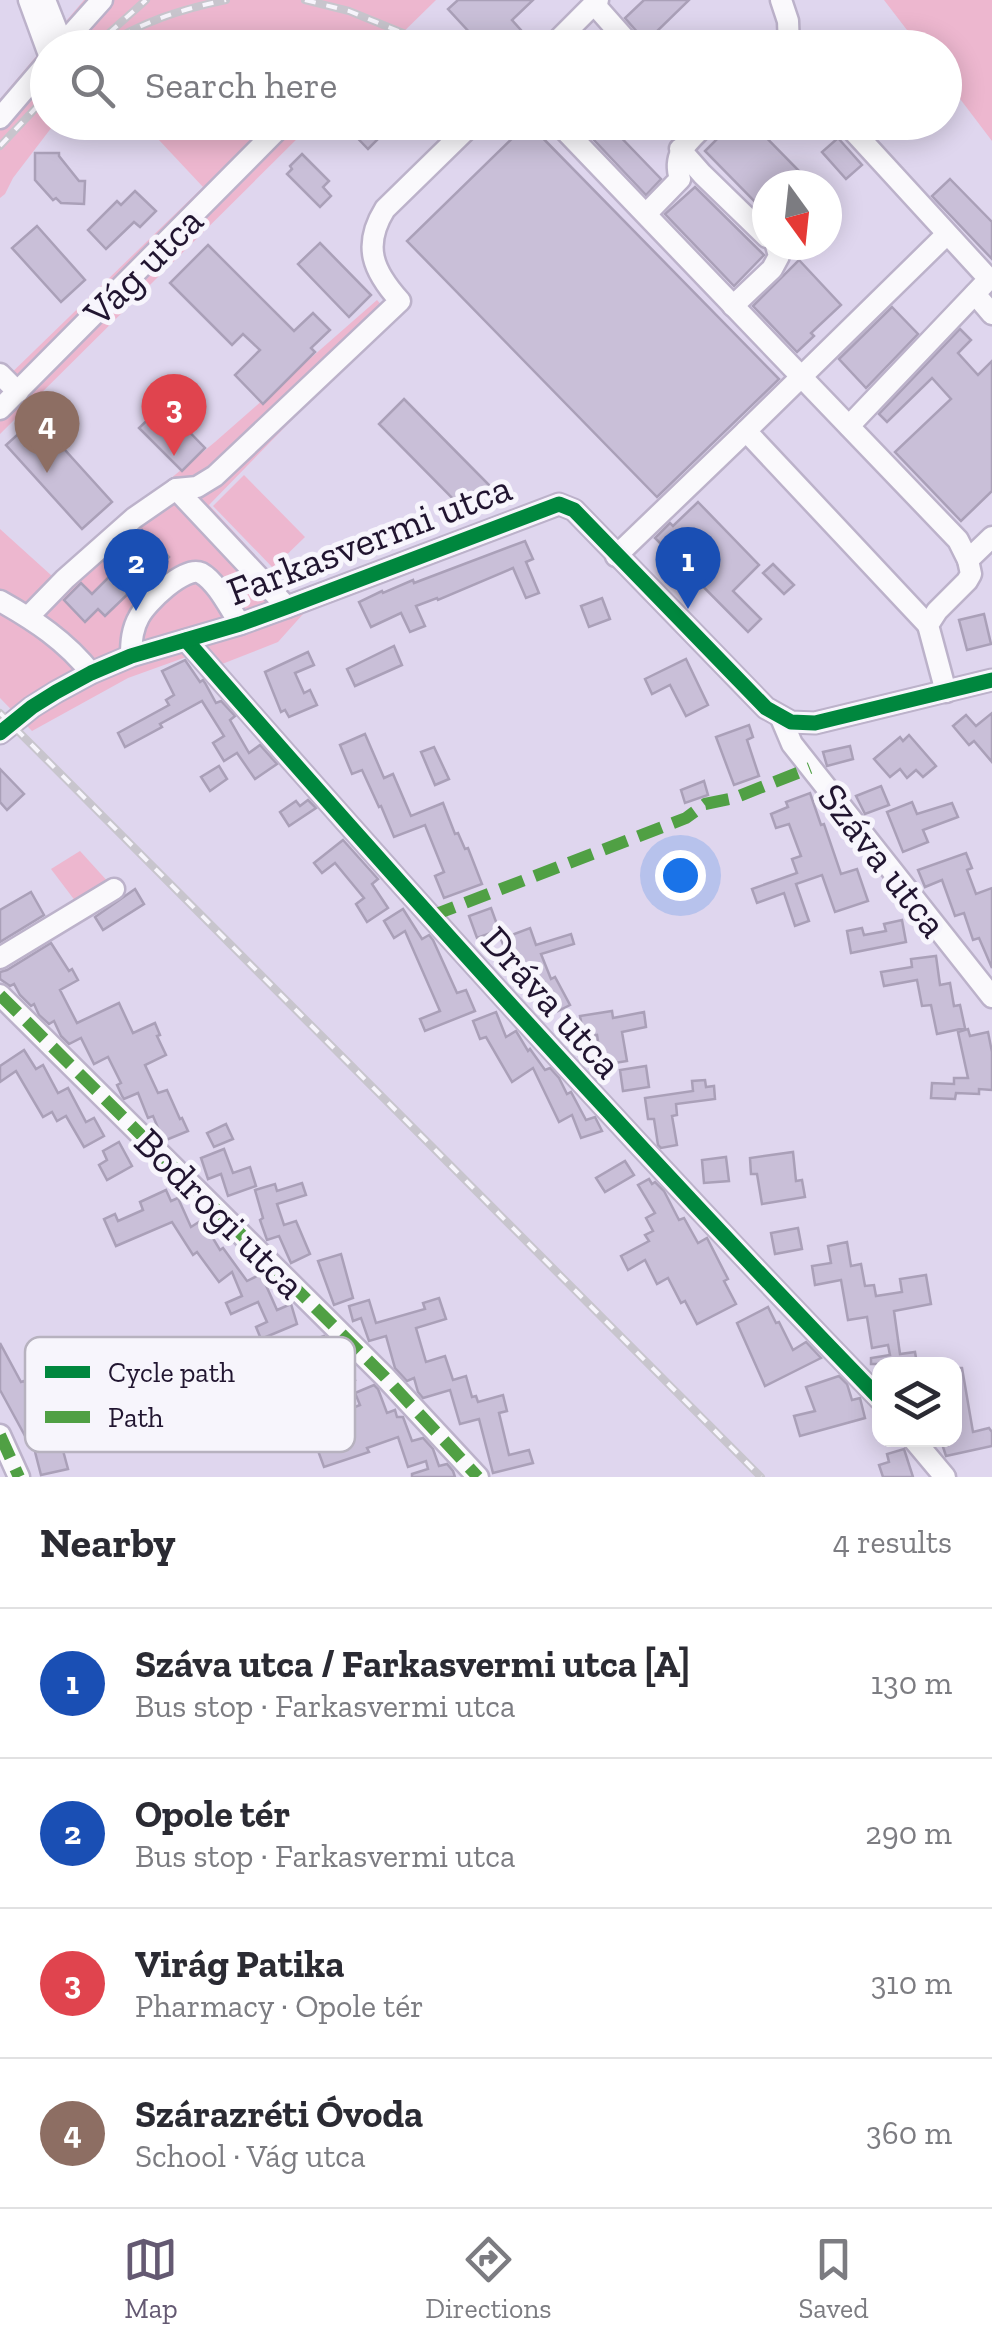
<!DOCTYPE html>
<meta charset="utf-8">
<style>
:root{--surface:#fff;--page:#f2f2f3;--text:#2b2b33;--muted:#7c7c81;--line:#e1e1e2;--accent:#645972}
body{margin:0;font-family:"Zilla Slab",serif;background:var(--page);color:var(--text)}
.controls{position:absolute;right:30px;bottom:30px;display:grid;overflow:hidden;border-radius:20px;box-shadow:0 5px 25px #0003}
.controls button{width:90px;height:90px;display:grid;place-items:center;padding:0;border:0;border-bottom:2px solid var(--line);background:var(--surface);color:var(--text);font:50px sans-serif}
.compass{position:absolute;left:752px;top:170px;width:90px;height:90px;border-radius:50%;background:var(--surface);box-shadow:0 5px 25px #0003;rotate:165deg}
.you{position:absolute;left:680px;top:875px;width:35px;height:35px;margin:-25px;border:8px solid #fff;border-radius:50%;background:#1a73e8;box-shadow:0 0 0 15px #1a73e833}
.badge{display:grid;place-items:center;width:65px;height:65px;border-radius:50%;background:var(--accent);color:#fff;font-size:32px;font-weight:700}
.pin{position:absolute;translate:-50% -82px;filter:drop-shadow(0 2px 5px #0008)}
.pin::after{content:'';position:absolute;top:52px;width:35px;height:30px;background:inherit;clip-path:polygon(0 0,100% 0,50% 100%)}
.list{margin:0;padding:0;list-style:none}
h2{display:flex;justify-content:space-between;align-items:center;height:130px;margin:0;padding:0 40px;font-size:42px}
h2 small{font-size:32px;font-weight:400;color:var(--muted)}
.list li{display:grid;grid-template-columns:65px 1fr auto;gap:30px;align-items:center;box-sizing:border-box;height:150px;padding:0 40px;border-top:2px solid var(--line)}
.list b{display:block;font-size:38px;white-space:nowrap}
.list p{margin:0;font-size:32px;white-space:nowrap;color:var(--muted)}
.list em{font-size:32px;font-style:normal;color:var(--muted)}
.icon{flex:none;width:55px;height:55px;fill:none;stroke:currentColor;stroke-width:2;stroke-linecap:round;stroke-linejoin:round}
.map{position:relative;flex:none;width:992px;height:1477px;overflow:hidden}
.search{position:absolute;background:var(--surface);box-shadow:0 5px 25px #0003;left:30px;right:30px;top:30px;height:110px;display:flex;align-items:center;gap:25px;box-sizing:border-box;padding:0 35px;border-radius:55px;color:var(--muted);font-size:38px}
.sheet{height:730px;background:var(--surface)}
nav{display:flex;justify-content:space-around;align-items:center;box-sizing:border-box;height:140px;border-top:2px solid var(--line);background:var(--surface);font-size:28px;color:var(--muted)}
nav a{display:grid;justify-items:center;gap:5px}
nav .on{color:var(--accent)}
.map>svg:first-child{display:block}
</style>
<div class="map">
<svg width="992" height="1477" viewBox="0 0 992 1477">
<rect width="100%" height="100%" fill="#dfd6ee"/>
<g fill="#edb7cf">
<path d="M84 0H436L388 47 48 48V122L55 123 13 178 5 194 0 198V99Z"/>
<path d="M884 0H992V141L945 79 944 48 920 47Z"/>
<path d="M143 123H313L0 434V384L203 187Z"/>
<path d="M377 300 392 317 209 505 290 593 304 613 278 642 222 664 189 656 128 678 32 731 0 698V529L52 576 215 442Z"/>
<path d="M244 475 305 537 273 568 213 506Z"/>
<path d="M80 851 110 884 76 902 51 869Z"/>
</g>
<g fill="#c9bfd8" stroke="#aaa0b8" stroke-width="2.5">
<path d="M458 0H533L512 20 537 48H484L448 9Z"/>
<path d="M644 0H689L646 42 625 18Z"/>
<path d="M342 122H395L368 149Z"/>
<path d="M577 122H606L661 179 646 195Z"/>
<path d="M734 122H751L802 174 790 185H767V214L705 151Z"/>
<path d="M528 123 779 379 657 497 407 241Z"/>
<path d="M838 138 862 165 846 179 822 152Z"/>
<path d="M35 153H59V156L79 181H85L84 204 61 203 56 198 53 200 35 180Z"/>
<path d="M302 154 329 181 323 187 331 196 320 207 287 174 292 169 290 166Z"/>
<path d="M950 179 992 222V259L932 196Z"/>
<path d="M695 187 764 255 734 286 665 214Z"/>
<path d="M135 191 156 211 140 227 134 222 106 249 88 230 117 201 121 205Z"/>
<path d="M37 226 85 280 61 302 12 248Z"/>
<path d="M320 243 371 295 349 317 298 264Z"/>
<path d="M208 245 294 331 313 313 330 330 311 348 315 352 263 404 235 375 260 350 243 334 232 345 170 283Z"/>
<path d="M799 260 841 305 811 333 814 336 797 352 753 306Z"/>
<path d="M892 307 918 334 866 388 839 359Z"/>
<path d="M960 329 971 340 958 353 978 375 992 361V491L961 521 895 452 951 399 932 378 887 422 879 414Z"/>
<path d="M404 399 493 489 468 514 379 424Z"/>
<path d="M163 405 205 448 182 471 139 428Z"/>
<path d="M36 418 112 502 82 529 6 445Z"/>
<path d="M698 502 759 565 733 591 761 619 748 632 655 538 670 523 673 526Z"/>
<path d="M142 530 169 557 136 590 134 588 105 616 98 609 85 622 64 600 81 583 92 594 116 570 107 561Z"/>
<path d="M525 541 533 559 526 562 539 593 526 598 513 568 438 600 437 598 416 606 425 626 410 632 401 613 371 627 359 602 382 591 383 593 413 580 414 583Z"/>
<path d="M773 564 794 585 784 594 763 573Z"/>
<path d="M602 598 610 619 589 627 581 606Z"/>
<path d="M984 614 991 644 967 650 959 620Z"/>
<path d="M394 646 402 665 355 686 347 669Z"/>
<path d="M308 652 314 665 295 673 304 693 310 690 317 705 289 717 285 710 281 712 265 672Z"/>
<path d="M686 659 708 705 686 716 670 685 652 694 645 679Z"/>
<path d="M185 660 200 682 203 680 205 683 216 703 221 701 235 716 230 720 249 753 260 745 277 764 255 779 237 753 224 761 213 743 224 736 202 701 160 724 162 727 125 747 118 733 169 705 166 700 174 695 162 671Z"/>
<path d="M992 713V762L974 741 969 745 953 726 966 715 976 726Z"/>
<path d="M749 725 753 737 747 740 759 776 734 785 716 737Z"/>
<path d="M365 734 384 778 393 774 411 816 443 803 455 834 458 833 465 849 468 848 482 884 444 898 435 876 444 872 425 825 394 837 381 806 379 807 362 770 352 774 340 745Z"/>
<path d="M909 735 936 766 923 777 916 770 907 778 900 769 890 777 874 759 900 737 903 741Z"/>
<path d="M850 746 853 759 827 766 823 752Z"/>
<path d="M434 747 449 779 435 785 421 752Z"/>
<path d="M219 766 227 779 210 791 201 777Z"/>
<path d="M0 769 24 794 7 810 0 802Z"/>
<path d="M704 781 708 795 685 803 681 790Z"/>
<path d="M881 786 889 805 865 814 856 796Z"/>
<path d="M810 793 821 825 824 824 841 874 857 869 868 901 835 912 822 875 796 884 809 921 795 926 784 893 757 903 752 889 797 873 792 859 801 856 789 824 776 828 771 814 788 807 786 802Z"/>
<path d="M308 800 316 808 289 826 280 812 296 801 300 806Z"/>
<path d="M912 802 917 814 952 803 958 817 923 830 928 842 903 852 887 812Z"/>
<path d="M343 840 378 879 372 884 388 908 367 922 356 904 364 898 335 863 322 873 314 863Z"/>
<path d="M966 853 972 868 967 870 976 894 992 888V968L979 938 973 940 964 913 955 916 942 880 925 887 918 870Z"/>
<path d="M135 889 144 904 103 930 95 917Z"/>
<path d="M31 892 44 915 0 942V910Z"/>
<path d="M491 908 499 930 477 938 469 916Z"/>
<path d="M403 909 422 939 429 935 433 940 457 993 466 990 475 1011 425 1031 420 1019 440 1011 405 931 394 938 384 921Z"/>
<path d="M902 920 906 942 851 953 847 931 862 928 864 935 886 931 884 924Z"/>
<path d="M530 928 536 945 571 934 574 944 541 954 551 979 555 977 570 1005 558 1011 556 1006 546 1011 527 981 517 955 508 958 501 939Z"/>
<path d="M51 943 69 971 72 969 78 980 60 990 77 1023 119 1003 133 1033 155 1023 160 1035 157 1036 166 1055 145 1065 158 1093 167 1090 180 1119 182 1118 188 1131 166 1140 161 1135 153 1116 148 1118 138 1093 124 1099 122 1096 117 1085 121 1083 108 1057 94 1064 81 1038 69 1044 61 1036 54 1021 49 1024 39 1015 34 1004 31 1006 20 995 14 984 10 986 0 979V972L7 970Z"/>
<path d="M936 956 940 985 950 983 954 1006 960 1005 965 1028 937 1034 931 1005 922 1006 917 980 884 986 881 972 912 967 911 959Z"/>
<path d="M612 1011 613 1018 644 1012 646 1027 622 1032 627 1061 602 1065 597 1035 584 1037 580 1016Z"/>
<path d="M496 1012 506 1037 516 1031 528 1051 530 1049 545 1070 550 1068 559 1078 567 1094 571 1092 586 1120 595 1117 602 1131 581 1138 572 1115 559 1122 533 1068 512 1082 486 1037 480 1039 473 1021Z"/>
<path d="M968 1029 970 1036 988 1032 992 1052V1090L979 1089V1094L956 1093 955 1099 931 1098 932 1083 954 1084V1078H968L958 1032Z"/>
<path d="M24 1050 36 1069 43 1065 58 1093 68 1088 86 1122 94 1118 104 1136 84 1147 66 1116 57 1121 52 1112 43 1117 16 1071 0 1082V1066Z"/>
<path d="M646 1066 649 1087 623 1091 620 1070Z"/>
<path d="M705 1080 706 1087 714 1086 715 1099 676 1104 677 1115 672 1116 677 1145 661 1148 658 1145 654 1119H648L645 1098 693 1091 692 1081Z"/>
<path d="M226 1124 233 1139 214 1147 207 1133Z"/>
<path d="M119 1142 132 1166 107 1180 99 1165 107 1160 103 1151Z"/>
<path d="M224 1149 233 1173 250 1167 256 1186 228 1196 221 1174 208 1179 201 1158Z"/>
<path d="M793 1152 796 1181 802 1180 805 1197 762 1204 757 1174H751L750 1158Z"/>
<path d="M726 1157 729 1181 704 1183 702 1160Z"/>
<path d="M625 1161 634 1175 605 1192 596 1178Z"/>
<path d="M649 1179 652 1184 655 1182 664 1191 679 1220 684 1218 698 1243 707 1238 728 1279 724 1281 736 1304 697 1324 685 1301 681 1303 668 1278 657 1284 645 1260 628 1270 621 1256 649 1241 645 1235 653 1231 646 1218 655 1213 638 1185Z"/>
<path d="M302 1183 306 1195 277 1204 284 1225 296 1221 310 1254 291 1263 279 1236 267 1240 260 1220 263 1218 255 1190 275 1184 277 1191Z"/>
<path d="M166 1190 171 1201 178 1198 191 1227 202 1220 220 1250 223 1248 247 1281 261 1274 277 1310 291 1304 297 1324 261 1339 256 1327 267 1322 258 1302 231 1314 226 1303 242 1296 232 1272 219 1282 197 1252 193 1255 172 1222 116 1246 104 1219 115 1214 118 1221 143 1210 140 1202Z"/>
<path d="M798 1228 802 1249 775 1254 771 1233Z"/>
<path d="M847 1242 851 1266 861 1264 865 1286 874 1285 876 1296 902 1292 900 1279 926 1275 931 1304 894 1311 900 1354 915 1352 917 1364H871V1358L890 1355 888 1345 872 1348 867 1317 848 1320 841 1280 815 1285 812 1266 831 1263 828 1246Z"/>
<path d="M341 1254 353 1298 334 1305 318 1261Z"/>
<path d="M439 1298 446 1319 416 1328 426 1362 445 1356 453 1380 466 1376 472 1397 476 1396 478 1402 503 1395 507 1411 499 1413 509 1455 529 1450 533 1463 493 1473 479 1419 460 1424 450 1390 423 1398 418 1392 414 1378 407 1381 395 1368 386 1336 369 1341 361 1318 353 1321 349 1306 369 1300 376 1323 425 1309 423 1303Z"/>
<path d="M768 1307 776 1323 779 1322 793 1350 806 1342 821 1358 765 1386 737 1323Z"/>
<path d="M324 1336 332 1344 338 1359 346 1358 355 1380 320 1395 300 1345Z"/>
<path d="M0 1343 21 1382 24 1381 47 1421 67 1413 72 1426 58 1432 68 1469 41 1475 33 1444 30 1445 0 1390Z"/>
<path d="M954 1368H962L973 1432 989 1428 992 1432V1446L946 1456 942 1444 954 1440Z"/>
<path d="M839 1376 847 1384 852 1400 860 1398 865 1418 800 1436 794 1416 815 1411 806 1387Z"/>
<path d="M374 1385 378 1389 387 1413 395 1410 397 1417H403L412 1441 423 1438 433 1449 439 1466 447 1464 453 1471 455 1477H412V1474L428 1469 426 1461 408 1467 398 1437 367 1448 369 1452 324 1467 317 1448 342 1439 332 1416 360 1405 355 1393Z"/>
<path d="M904 1449 913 1477H883L879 1465 889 1462 887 1454Z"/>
</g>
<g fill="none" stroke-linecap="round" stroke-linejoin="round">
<g stroke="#bcb2ca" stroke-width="25">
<g id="minor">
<path d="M29 0 48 52"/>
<path d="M45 0 62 43"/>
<path d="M781 0 788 21 789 48"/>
<path d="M594 4 633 48"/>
<path d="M59 48 102 0"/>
<path d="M550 48 598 0"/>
<path d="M0 118 48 62"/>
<path d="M557 122 958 540 968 560 971 574 967 581 937 611 928 625 946 692"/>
<path d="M845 122 989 279 849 426"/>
<path d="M680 149 702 174 767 237"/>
<path d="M646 214 680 179C672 154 687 143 704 126L701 122"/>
<path d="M975 294 992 314"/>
<path d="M733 306 772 269 779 256 776 245"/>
<path d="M0 374 18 392"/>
<path d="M0 409 285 122"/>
<path d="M176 489 287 607"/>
<path d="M616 556 746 431"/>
<path d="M968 560 992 537"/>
<path d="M0 601C34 620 66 641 91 673"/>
<path d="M28 617 65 579 134 518 176 489 197 487 215 476 400 301C373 271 362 246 385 209L474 122"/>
<path d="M928 625 746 431 947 234"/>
<path d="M186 640C411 898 641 1152 880 1399"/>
<path d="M131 656C131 642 132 629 139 617 146 603 185 565 201 573 217 582 230 609 240 624"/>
<path d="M781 718 792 744 992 997"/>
<path d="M0 733 32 707 56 692 91 673 131 656 240 624 287 607 559 504 574 510 766 708 791 722 815 723 992 680"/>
<path d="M0 958 114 889"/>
<path d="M0 995 385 1377 478 1477"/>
<path d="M0 1435 19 1477"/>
<path d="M914 1440 945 1477"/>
</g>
</g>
<use href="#minor" stroke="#faf9fc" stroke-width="20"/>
<g stroke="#c8c5cd" stroke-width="8">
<g id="rail">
<path d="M305 0 349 11 440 48"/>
<path d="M109 33 146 0"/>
<path d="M102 48C140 22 182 9 226 0"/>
<path d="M0 146 48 95"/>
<path d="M0 713 761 1477"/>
</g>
</g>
<use href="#rail" stroke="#f7f5fc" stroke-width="4" stroke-dasharray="11" stroke-linecap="butt"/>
<g stroke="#50a044" stroke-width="12" stroke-dasharray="25 12" stroke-linecap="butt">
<path d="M431 916 686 818 705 804 734 798 810 768"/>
<path d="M0 995 385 1377 478 1477"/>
<path d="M0 1435 19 1477"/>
</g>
<g stroke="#f7f5fc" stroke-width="21">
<g id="cycleway">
<path d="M186 640C411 898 641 1152 880 1399"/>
<path d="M0 733 32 707 56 692 91 673 131 656 240 624 287 607 559 504 574 510 766 708 791 722 815 723 992 680"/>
</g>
</g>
<use href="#cycleway" stroke="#00873e" stroke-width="15"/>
</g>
<g text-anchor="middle" stroke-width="10" stroke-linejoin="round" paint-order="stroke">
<g font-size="40" fill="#211530" stroke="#f7f5fc">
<text transform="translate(143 266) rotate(-45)" y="14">Vág utca</text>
<text transform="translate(369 539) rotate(-21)" y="14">Farkasvermi utca</text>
<text transform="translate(883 860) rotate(52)" y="14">Száva utca</text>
<text transform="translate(552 1002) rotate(48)" y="14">Dráva utca</text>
<text transform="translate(220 1213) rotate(45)" y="14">Bodrogi utca</text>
</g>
</g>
<rect x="25" y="1337" width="330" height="115" rx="15" fill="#f7f5fc" stroke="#b7b2bf" stroke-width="2.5"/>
<rect x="45" y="1366" width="45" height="12" fill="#00873e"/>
<rect x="45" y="1411" width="45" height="12" fill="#50a044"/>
<g font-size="28" fill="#211530">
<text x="108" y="1382">Cycle path</text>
<text x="108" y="1427">Path</text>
</g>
</svg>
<div class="controls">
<button><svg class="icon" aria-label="layers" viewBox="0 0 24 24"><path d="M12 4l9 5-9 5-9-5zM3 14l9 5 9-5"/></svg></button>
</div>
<svg class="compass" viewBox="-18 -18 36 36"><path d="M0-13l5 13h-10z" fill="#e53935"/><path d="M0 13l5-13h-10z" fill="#7c7c81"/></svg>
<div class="you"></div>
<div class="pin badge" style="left:688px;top:609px;background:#1a4fb4">1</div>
<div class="pin badge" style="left:136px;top:611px;background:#1a4fb4">2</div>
<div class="pin badge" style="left:174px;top:456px;background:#e0444e">3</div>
<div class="pin badge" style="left:47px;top:473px;background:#8d6e63">4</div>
<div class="search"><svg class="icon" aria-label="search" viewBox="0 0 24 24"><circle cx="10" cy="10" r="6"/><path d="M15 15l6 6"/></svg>Search here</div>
</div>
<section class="sheet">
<h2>Nearby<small>4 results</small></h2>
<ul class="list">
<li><span class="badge" style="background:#1a4fb4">1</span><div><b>Száva utca / Farkasvermi utca [A]</b><p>Bus stop · Farkasvermi utca</p></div><em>130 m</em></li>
<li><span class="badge" style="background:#1a4fb4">2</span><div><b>Opole tér</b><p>Bus stop · Farkasvermi utca</p></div><em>290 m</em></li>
<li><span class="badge" style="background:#e0444e">3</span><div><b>Virág Patika</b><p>Pharmacy · Opole tér</p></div><em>310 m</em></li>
<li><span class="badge" style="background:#8d6e63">4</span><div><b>Szárazréti Óvoda</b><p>School · Vág utca</p></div><em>360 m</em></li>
</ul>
</section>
<nav>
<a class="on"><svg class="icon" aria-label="map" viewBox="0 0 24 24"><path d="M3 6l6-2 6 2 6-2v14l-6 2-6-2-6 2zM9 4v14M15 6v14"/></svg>Map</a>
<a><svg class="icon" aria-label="directions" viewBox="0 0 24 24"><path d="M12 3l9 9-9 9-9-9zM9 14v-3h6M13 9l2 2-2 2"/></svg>Directions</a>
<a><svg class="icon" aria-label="saved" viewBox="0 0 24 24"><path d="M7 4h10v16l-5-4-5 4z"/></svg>Saved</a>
</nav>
